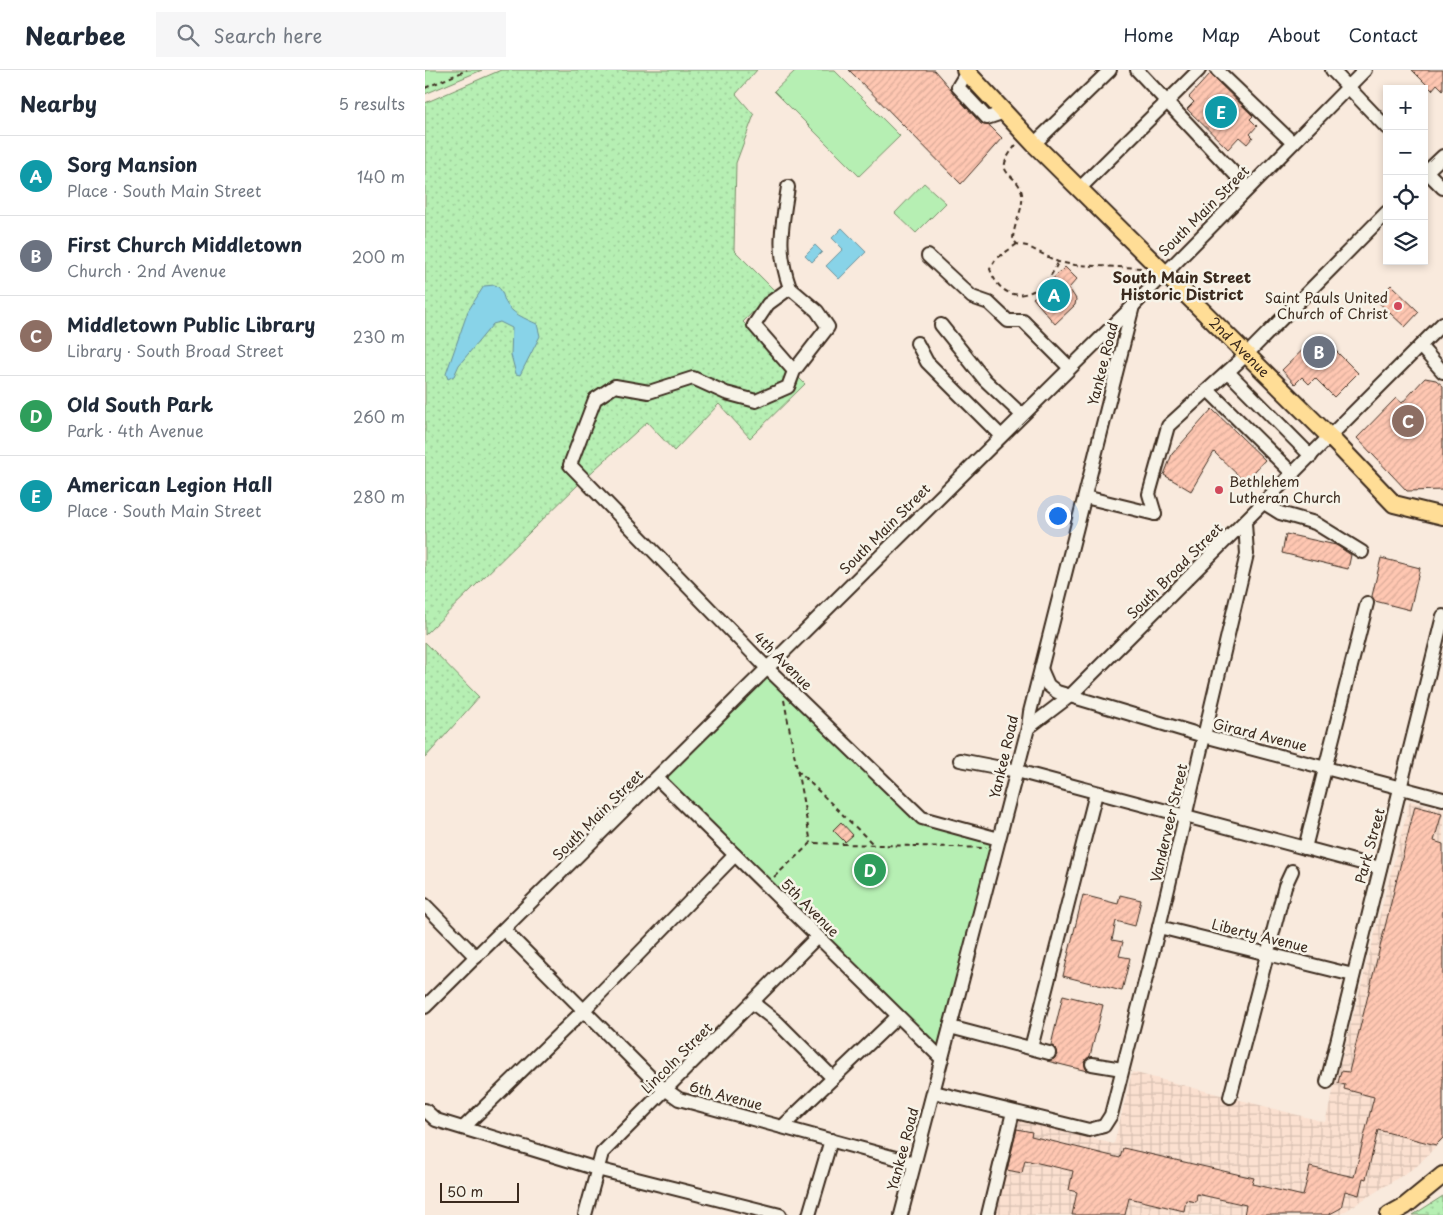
<!DOCTYPE html>
<meta charset="utf-8">
<style>
:root{--surface:#fff;--page:#f6f6f7;--text:#1f2937;--muted:#747a83;--line:#e0e1e3;--accent:#d1495b}
body{margin:0;font-family:"Playpen Sans",sans-serif;background:var(--page);color:var(--text)}
.controls{position:absolute;right:15px;top:15px;display:grid;overflow:hidden;border-radius:0px;box-shadow:0 2px 8px #0003}
.controls button{width:45px;height:45px;display:grid;place-items:center;padding:0;border:0;border-bottom:1px solid var(--line);background:var(--surface);color:var(--text);font:25px sans-serif}
.scale{position:absolute;left:15px;bottom:12px;width:79px;box-sizing:border-box;padding-left:5px;border:2px solid #3b2a1e;border-top:0;font-size:14px;line-height:18px;white-space:nowrap;color:#3b2a1e;-webkit-text-stroke:4px #f7f3e8;paint-order:stroke}
.you{position:absolute;left:632px;top:445px;width:18px;height:18px;margin:-12px;border:4px solid #fff;border-radius:50%;background:#1a73e8;box-shadow:0 0 0 8px #1a73e833}
.badge{display:grid;place-items:center;width:32px;height:32px;border-radius:50%;background:var(--accent);color:#fff;font-size:16px;font-weight:700}
.pin{position:absolute;translate:-50% -50%;border:2px solid #fff;box-shadow:0 1px 5px #0006}
.list{margin:0;padding:0;list-style:none}
h2{display:flex;justify-content:space-between;align-items:center;height:65px;margin:0;padding:0 20px;font-size:21px}
h2 small{font-size:16px;font-weight:400;color:var(--muted)}
.list li{display:grid;grid-template-columns:32px 1fr auto;gap:15px;align-items:center;box-sizing:border-box;height:80px;padding:0 20px;border-top:1px solid var(--line)}
.list b{display:block;font-size:19px;white-space:nowrap}
.list p{margin:0;font-size:16px;white-space:nowrap;color:var(--muted)}
.list em{font-size:16px;font-style:normal;color:var(--muted)}
.icon{flex:none;width:28px;height:28px;fill:none;stroke:currentColor;stroke-width:2;stroke-linecap:round;stroke-linejoin:round}
.map{position:relative;flex:none;width:1018px;height:1145px;overflow:hidden}
header{display:flex;align-items:center;gap:30px;box-sizing:border-box;height:70px;padding:0 25px;background:var(--surface);border-bottom:1px solid var(--line)}
header strong{font-size:24px}
nav{display:flex;gap:28px;margin-inline-start:auto;font-size:18px}
.search{width:350px;height:45px;background:var(--page);display:flex;align-items:center;gap:12px;box-sizing:border-box;padding:0 18px;border-radius:0px;color:var(--muted);font-size:19px}
main{display:flex}
aside{flex:1;background:var(--surface)}
.map>svg:first-child{display:block}
</style>
<header>
<strong>Nearbee</strong>
<div class="search"><svg class="icon" aria-label="search" viewBox="0 0 24 24"><circle cx="10" cy="10" r="6"/><path d="M15 15l6 6"/></svg>Search here</div>
<nav><a>Home</a><a>Map</a><a>About</a><a>Contact</a></nav>
</header>
<main>
<aside>
<h2>Nearby<small>5 results</small></h2>
<ul class="list">
<li><span class="badge" style="background:#0f9aa8">A</span><div><b>Sorg Mansion</b><p>Place · South Main Street</p></div><em>140 m</em></li>
<li><span class="badge" style="background:#6b7280">B</span><div><b>First Church Middletown</b><p>Church · 2nd Avenue</p></div><em>200 m</em></li>
<li><span class="badge" style="background:#8d6e63">C</span><div><b>Middletown Public Library</b><p>Library · South Broad Street</p></div><em>230 m</em></li>
<li><span class="badge" style="background:#2e9e5b">D</span><div><b>Old South Park</b><p>Park · 4th Avenue</p></div><em>260 m</em></li>
<li><span class="badge" style="background:#0f9aa8">E</span><div><b>American Legion Hall</b><p>Place · South Main Street</p></div><em>280 m</em></li>
</ul>
</aside>
<div class="map">
<svg width="1018" height="1145" viewBox="0 0 1018 1145">
<defs>
<pattern id="industrial-grid" width="8" height="8" patternUnits="userSpaceOnUse" patternTransform="scale(1.25)"><rect width="8" height="8" fill="#fbe0d0"/><path d="M0 4h8M4 0v8" fill="none" stroke="#d8c0b2"/></pattern>
<pattern id="grass-dots" width="8" height="8" patternUnits="userSpaceOnUse" patternTransform="scale(1.25)"><rect width="8" height="8" fill="#b6efb3"/><path d="M2 2h.1M6 6h.1" fill="none" stroke="#9dcd9a" stroke-width="1.8" stroke-linecap="round"/></pattern>
<pattern id="building-hatch" width="6" height="6" patternUnits="userSpaceOnUse" patternTransform="scale(1.25)"><rect width="6" height="6" fill="#ffc7b2"/><path d="M-1 1l2-2M0 6l6-6M5 7l2-2" fill="none" stroke="#dbab99"/></pattern>
</defs>
<rect width="100%" height="100%" fill="#f9eadd"/>
<filter id="ink" filterUnits="userSpaceOnUse"><feTurbulence type="fractalNoise" baseFrequency=".02" numOctaves="2"/><feDisplacementMap in="SourceGraphic" scale="10" xChannelSelector="R" yChannelSelector="G"/><feConvolveMatrix kernelMatrix="1 2 1 2 8 2 1 2 1" color-interpolation-filters="sRGB"/></filter>
<g filter="url(#ink)">
<path fill="url(#industrial-grid)" d="M985 731 1018 740V1069L992 1096 914 1145H567L589 1049 689 1074 707 1002 900 1052Z"/>
<g fill="url(#grass-dots)" stroke="#788c68">
<path d="M76 0H332L311 24 329 45 311 93 309 180 349 220 318 252 380 314 325 368 294 334 249 381 222 352 159 409 0 565V33Z"/>
<path d="M0 572 54 627 0 688Z"/>
<path d="M1018 1126V1145H988Z"/>
</g>
<g fill="#b6efb3" stroke="#788c68">
<path d="M0 0H57L0 24Z"/>
<path d="M371 0H409L475 66 434 106 349 21Z"/>
<path d="M499 113 521 133 491 163 470 143Z"/>
<path d="M341 597 497 748 574 769 517 989 232 708Z"/>
</g>
<g fill="#88d3e8" stroke="#698f97">
<path d="M417 158 441 182 414 209 401 196 418 179 407 168Z"/>
<path d="M390 175 397 182 387 192 380 185Z"/>
<path d="M70 215C78 220 77 223 80 231 85 243 101 249 112 254L115 266 95 305 91 304 86 285 87 258 75 252 68 254 34 295 29 306 23 309 21 304 43 241 59 216Z"/>
</g>
<g fill="url(#building-hatch)" stroke="#3b2a1e">
<path d="M424 0H509L556 54 565 56 577 68 536 114Z"/>
<path d="M987 0H1018V20L1012 14 1007 20Z"/>
<path d="M785 4 828 46 825 49 832 56 825 64 828 67 822 74 814 67 803 79 762 39 769 32 764 27Z"/>
<path d="M640 197 652 209 644 218 651 229 650 235 630 254 608 228Z"/>
<path d="M966 215 994 242 980 257 951 230Z"/>
<path d="M894 264 933 303 909 327 890 308 884 314 877 307 870 314 857 300Z"/>
<path d="M1000 308 1011 310 1018 316V420L982 421 932 368 971 328 977 333Z"/>
<path d="M787 339 840 390 820 412 789 382 766 421 739 405 747 384Z"/>
<path d="M861 464 911 475 926 485 923 499 857 483Z"/>
<path d="M956 488 995 498 985 540 950 531 947 526Z"/>
<path d="M990 736 1017 743 1009 771 1018 774V1068L1011 1075 953 1060 941 1109 938 1108 934 1125 920 1121 916 1138 903 1145H819L821 1135 772 1124 771 1132 761 1130 759 1141 704 1128 700 1145H647L652 1122 644 1120 648 1101 600 1090 597 1103 582 1100 592 1059 607 1062 606 1066 695 1088 698 1078 829 1108 827 1114 878 1126 885 1097 929 1107 949 1027 919 1019 920 1015 913 1013 916 1001 924 1002Z"/>
<path d="M416 752 428 765 420 772 408 760Z"/>
<path d="M658 825 693 834 695 825 716 830 710 856 691 851 687 870 698 872 694 886 705 888 697 921 638 906Z"/>
<path d="M638 925 678 935 665 986 659 992 662 1001 622 991 629 989 632 985 630 978 626 975Z"/>
</g>
<g fill="none" stroke-linecap="round" stroke-linejoin="round">
<g stroke="#3b2a1e" stroke-width="16">
<g id="minor">
<path d="M712 0 823 118"/>
<path d="M792 0 868 73"/>
<path d="M907 0 962 58"/>
<path d="M542 2 533 17 562 48 580 42"/>
<path d="M609 74 685 0"/>
<path d="M999 99 1018 118"/>
<path d="M999 104 1018 86"/>
<path d="M363 117C357 157 351 179 365 218"/>
<path d="M654 119 774 0"/>
<path d="M503 186 547 227 564 233 583 251H598L645 298"/>
<path d="M516 255 560 310 597 345"/>
<path d="M492 273 502 292 576 366"/>
<path d="M995 276 1018 302"/>
<path d="M369 301 329 255 343 234 365 218 392 241 403 257 369 301 363 317 331 331 301 323 268 308 224 322 190 316 170 329 145 395 341 597 497 748 574 769"/>
<path d="M803 302 886 386"/>
<path d="M783 320 868 404"/>
<path d="M660 427 730 444"/>
<path d="M839 433 855 443 890 453 937 482"/>
<path d="M730 444 724 424 743 356 821 285 962 142"/>
<path d="M616 599 623 615 632 622 779 666 1018 729"/>
<path d="M603 658 645 626 1018 253"/>
<path d="M535 690 592 701 955 798"/>
<path d="M232 708 517 989"/>
<path d="M880 778 942 533"/>
<path d="M0 835 51 887"/>
<path d="M734 857 928 905"/>
<path d="M79 860 230 1012 254 1029 489 1093"/>
<path d="M328 933 352 952 408 1008"/>
<path d="M0 937 708 236 940 0"/>
<path d="M525 957 624 983"/>
<path d="M606 978 671 723"/>
<path d="M667 994 697 999"/>
<path d="M902 1012 1018 546"/>
<path d="M509 1022 664 1060 679 1056 686 1045 734 857 822 484 820 453"/>
<path d="M805 1027 860 816 867 801"/>
<path d="M0 1040 11 1050 172 1099 355 1145"/>
<path d="M357 1057 473 946"/>
<path d="M38 1058 159 940 310 785"/>
<path d="M160 1145 177 1083 392 867"/>
<path d="M384 1145 406 1070"/>
<path d="M476 1145 603 658 605 642 708 236"/>
<path d="M563 1145 588 1042"/>
</g>
</g>
<g stroke="#3b2a1e" stroke-width="20">
<g id="major">
<path id="s1" d="M540 0 609 74 905 367 969 434 1018 446"/>
<path d="M964 1145 980 1136 1018 1105"/>
</g>
</g>
<g stroke="#3b2a1e" stroke-width="2" stroke-dasharray="5 4" stroke-linecap="butt">
<path d="M0 18 42 0"/>
<path d="M591 75C564 108 593 100 597 124 599 140 588 154 588 170L592 174 602 176 633 192 650 195 716 198"/>
<path d="M592 174 571 189 565 199C579 241 620 226 633 192"/>
<path d="M359 630 386 773"/>
<path d="M372 700 449 775"/>
<path d="M349 807 386 773 561 778"/>
</g>
<use href="#minor" stroke="#f7f3e8" stroke-width="12"/>
<use href="#major" stroke="#ffdd96" stroke-width="16"/>
</g>
</g>
<g fill="#d1495b" stroke="#f7f3e8" stroke-width="2">
<circle cx="973" cy="236" r="5"/>
<circle cx="794" cy="420" r="5"/>
</g>
<g text-anchor="middle" stroke-width="5" stroke-linejoin="round" paint-order="stroke">
<g font-size="14" fill="#3b2a1e" stroke="#f7f3e8">
<text transform="translate(779 141) rotate(-45)" y="5">South Main Street</text>
<text dy="5" stroke="none"><textPath href="#s1" startOffset="390">2nd Avenue</textPath></text>
<text transform="translate(678 294) rotate(-76)" y="5">Yankee Road</text>
<text transform="translate(460 459) rotate(-45)" y="5">South Main Street</text>
<text transform="translate(750 501) rotate(-45)" y="5">South Broad Street</text>
<text transform="translate(358 591) rotate(45)" y="5">4th Avenue</text>
<text transform="translate(835 665) rotate(14)" y="5">Girard Avenue</text>
<text transform="translate(579 687) rotate(-77)" y="5">Yankee Road</text>
<text transform="translate(173 745) rotate(-45)" y="5">South Main Street</text>
<text transform="translate(744 753) rotate(-77)" y="5">Vanderveer Street</text>
<text transform="translate(945 776) rotate(-75)" y="5">Park Street</text>
<text transform="translate(385 838) rotate(45)" y="5">5th Avenue</text>
<text transform="translate(835 866) rotate(14)" y="5">Liberty Avenue</text>
<text transform="translate(252 988) rotate(-45)" y="5">Lincoln Street</text>
<text transform="translate(301 1026) rotate(15)" y="5">6th Avenue</text>
<text transform="translate(478 1079) rotate(-75)" y="5">Yankee Road</text>
</g>
<g font-size="14" fill="#3b2a1e" stroke="#f7f3e8" text-anchor="end">
<text x="963" y="233">Saint Pauls United<tspan x="963" dy="16">Church of Christ</tspan></text>
<text x="804" y="417" text-anchor="start">Bethlehem<tspan x="804" dy="16">Lutheran Church</tspan></text>
</g>
<g font-size="15" font-weight="bold" fill="#3b2a1e" stroke="#f7f3e8">
<text x="757" y="213">South Main Street<tspan x="757" dy="17">Historic District</tspan></text>
</g>
</g>
</svg>
<div class="controls">
<button>+</button>
<button>−</button>
<button><svg class="icon" aria-label="locate" viewBox="0 0 24 24"><circle cx="12" cy="12" r="6"/><path d="M12 2v4M12 18v4M2 12h4M18 12h4"/></svg></button>
<button><svg class="icon" aria-label="layers" viewBox="0 0 24 24"><path d="M12 4l9 5-9 5-9-5zM3 14l9 5 9-5"/></svg></button>
</div>
<div class="scale">50 m</div>
<div class="you"></div>
<div class="pin badge" style="left:629px;top:225px;background:#0f9aa8">A</div>
<div class="pin badge" style="left:894px;top:282px;background:#6b7280">B</div>
<div class="pin badge" style="left:983px;top:351px;background:#8d6e63">C</div>
<div class="pin badge" style="left:445px;top:800px;background:#2e9e5b">D</div>
<div class="pin badge" style="left:796px;top:42px;background:#0f9aa8">E</div>
</div>
</main>
